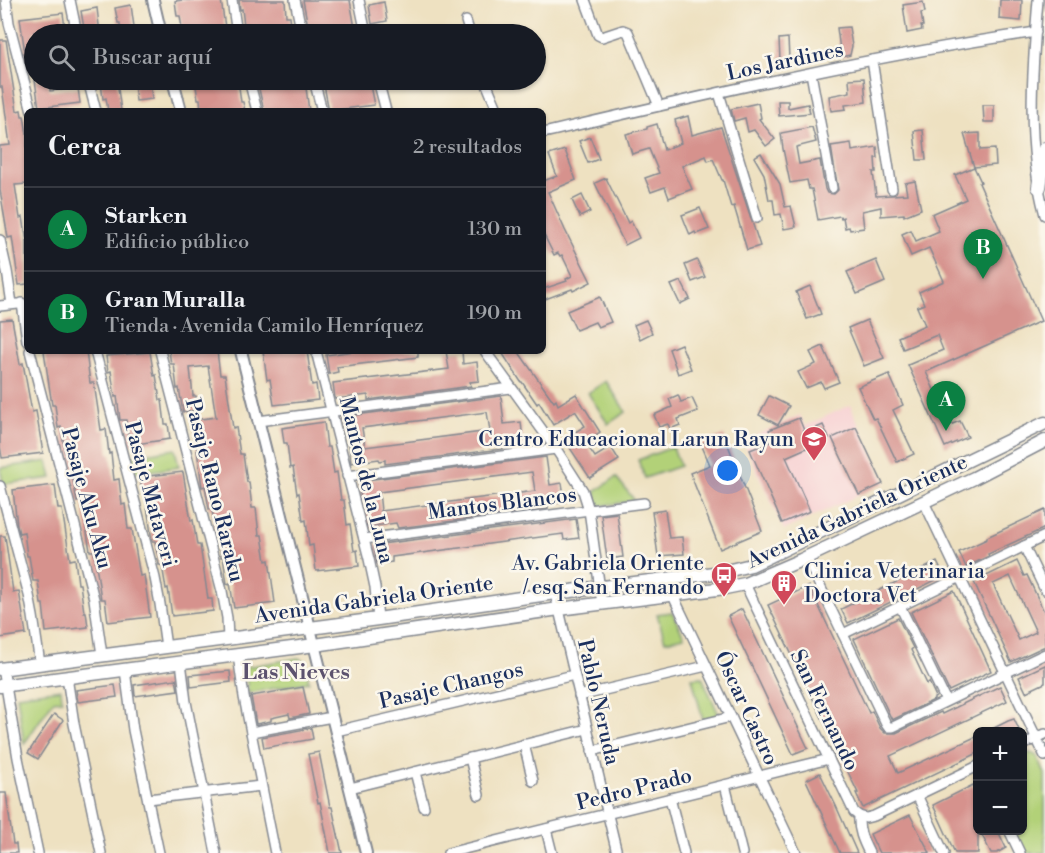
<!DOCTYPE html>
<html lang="es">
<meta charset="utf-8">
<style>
:root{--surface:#171b24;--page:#20242c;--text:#f1f3f6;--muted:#9ea1a6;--line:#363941;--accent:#0b8043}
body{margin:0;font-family:"Libre Bodoni",serif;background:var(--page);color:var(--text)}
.controls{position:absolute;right:18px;bottom:18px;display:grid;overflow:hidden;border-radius:9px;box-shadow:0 2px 4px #0004}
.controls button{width:54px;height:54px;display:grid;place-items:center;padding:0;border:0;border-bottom:2px solid var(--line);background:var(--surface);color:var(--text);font:30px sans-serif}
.you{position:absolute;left:728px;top:471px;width:21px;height:21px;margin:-15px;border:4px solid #fff;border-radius:50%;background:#1a73e8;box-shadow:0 0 0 9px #1a73e833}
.badge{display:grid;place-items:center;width:39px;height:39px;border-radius:50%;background:var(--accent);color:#fff;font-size:20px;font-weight:700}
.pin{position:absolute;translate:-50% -50px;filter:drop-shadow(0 2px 3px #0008)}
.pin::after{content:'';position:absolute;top:32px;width:21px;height:18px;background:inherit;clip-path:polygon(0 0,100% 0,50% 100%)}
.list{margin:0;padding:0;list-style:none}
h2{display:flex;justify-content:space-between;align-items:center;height:78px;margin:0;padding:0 24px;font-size:26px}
h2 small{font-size:20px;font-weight:400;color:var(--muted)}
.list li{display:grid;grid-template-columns:39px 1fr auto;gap:18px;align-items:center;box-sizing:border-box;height:84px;padding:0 24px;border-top:2px solid var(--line)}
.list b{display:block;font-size:22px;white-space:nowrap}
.list p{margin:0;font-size:20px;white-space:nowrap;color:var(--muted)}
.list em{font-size:20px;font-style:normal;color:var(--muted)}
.icon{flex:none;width:33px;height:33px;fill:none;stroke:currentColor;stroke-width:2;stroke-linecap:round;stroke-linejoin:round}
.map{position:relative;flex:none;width:1045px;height:853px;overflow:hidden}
.search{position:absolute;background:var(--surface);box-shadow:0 2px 4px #0004;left:24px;top:24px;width:522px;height:66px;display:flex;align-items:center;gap:15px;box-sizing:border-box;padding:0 21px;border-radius:33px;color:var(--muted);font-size:22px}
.panel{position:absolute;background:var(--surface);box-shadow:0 2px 4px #0004;left:24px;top:108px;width:522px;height:246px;border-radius:9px}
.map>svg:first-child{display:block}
</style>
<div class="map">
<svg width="1045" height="853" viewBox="0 0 1045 853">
<rect width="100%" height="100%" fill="#fbf7ec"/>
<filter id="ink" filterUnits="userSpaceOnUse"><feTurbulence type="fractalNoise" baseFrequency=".0167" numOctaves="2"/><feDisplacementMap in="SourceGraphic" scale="12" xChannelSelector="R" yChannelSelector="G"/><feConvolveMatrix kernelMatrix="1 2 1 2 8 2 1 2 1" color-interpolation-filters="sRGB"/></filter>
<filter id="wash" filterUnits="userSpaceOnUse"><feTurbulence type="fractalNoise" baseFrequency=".008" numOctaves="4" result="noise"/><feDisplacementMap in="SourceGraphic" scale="24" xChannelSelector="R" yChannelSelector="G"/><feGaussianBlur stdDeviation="1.35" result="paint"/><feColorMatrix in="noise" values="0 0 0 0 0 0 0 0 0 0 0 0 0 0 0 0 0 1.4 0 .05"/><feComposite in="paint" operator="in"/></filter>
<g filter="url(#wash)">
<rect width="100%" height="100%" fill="#eee1c1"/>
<path fill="#f7cfd1" d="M850 405 885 483 784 530 743 441 800 415 805 426Z"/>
<g fill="#b2d178" stroke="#66806b" stroke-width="1.5">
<path d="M606 381 626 412 608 424 588 393Z"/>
<path d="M673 447 680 466 645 478 638 460Z"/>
<path d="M175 449 179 467 136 473 132 456Z"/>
<path d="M48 461 52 478 3 484 0 468Z"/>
<path d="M616 477 635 501 599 506 595 492Z"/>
<path d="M672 612 684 637 665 641 657 614Z"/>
<path d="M298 658 305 661 309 682 248 693 245 667Z"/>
<path d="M702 677 719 715 703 720 692 678Z"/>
<path d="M61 689 62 700 53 701 24 744 17 695Z"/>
<path d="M1026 753H1031L1037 756 1045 774V853H1023L1012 831 1022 830 1023 755Z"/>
</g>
<g id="blocks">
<g fill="#d6928d" fill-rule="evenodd">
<path d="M183 0H221L226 34H183L180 16H177L175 1Z"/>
<path d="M239 0H285L286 16H290L292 34H245L242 9 240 10Z"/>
<path d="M303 0H350L356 34H320V30L309 32Z"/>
<path d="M1000 0H1022L1021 21 999 19Z"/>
<path d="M384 2 387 21 372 24 369 5Z"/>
<path d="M923 2 925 12 921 13 923 26H921L922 30 907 33 903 5Z"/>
<path d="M131 5 135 34H121L120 23H118L115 8Z"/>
<path d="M97 8 100 34H85L81 11Z"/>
<path d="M63 13 65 28 34 32V60L26 61 20 18Z"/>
<path d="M849 27 852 46 850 55 841 57 837 28Z"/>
<path d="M788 38 789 59 780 60 779 39Z"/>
<path d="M0 40H6L17 111 21 110 22 116H24L27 134V184L15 185 20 218 23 217 27 242V284L19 285 12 237 8 238 0 190V146L10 145 2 87H0Z"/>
<path d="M864 78 866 102 845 105 846 109 831 111 829 96 850 92 849 79Z"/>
<path d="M35 80H48L50 91 78 88 80 103 39 108Z"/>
<path d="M195 80H238L241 102H243L245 111H201L200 99H198Z"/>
<path d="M257 80H305L309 111H264Z"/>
<path d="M323 80H369L374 105 329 111Z"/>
<path d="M117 81 121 111H108L106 98 103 99 101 83Z"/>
<path d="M150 83 152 99 136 101 134 85Z"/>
<path d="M778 101H788V108L808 104 810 113 779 116Z"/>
<path d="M758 103 761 118 759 119 775 139 766 146 754 130 748 132 745 118 734 121 731 109Z"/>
<path d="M983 105H994V122H984Z"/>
<path d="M688 116 692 135 721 127 760 246 747 250 734 206 731 207 723 180H722L713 159 708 161 706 156 682 166 692 189 669 198 665 187 651 192 645 178 659 173 649 149 632 154 626 134 647 129V127L657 124 664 150 681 143 675 120Z"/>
<path d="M812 127 816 142 796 147 799 164 820 160 825 189 827 193 834 194 838 190 831 146 851 143 852 151 877 147 878 158H875L876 172H873L876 196 907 194 905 183 915 181 921 209 904 216V214L881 216V207L862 211 864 228 850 230 849 227 845 228 843 217 841 218 840 216 818 220 812 189H809L807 180 790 183 783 149 781 133Z"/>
<path d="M923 130 926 160H917L914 131Z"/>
<path d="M980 133V150L995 149 996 165 974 167 964 134Z"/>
<path d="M590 137 599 159 588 163 579 141Z"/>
<path d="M565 150 576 180 548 192 565 230 591 282 573 291 572 289 543 300V289L567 281 566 279 572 276 562 255 560 256 558 253 554 255 543 233V181L557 176 549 155Z"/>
<path d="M761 153 780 184 785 207 791 206 796 227 784 229 781 214 775 215 773 200H769L764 174 754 157Z"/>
<path d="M974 167 981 182 979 183 1041 321 926 372 950 425 960 421 968 437 945 447 908 365 943 350 937 335 903 349 898 337 925 325 917 307 924 304 919 292 944 281 929 248 911 256 902 234 911 230 916 241 939 231 932 214 966 199 955 175Z"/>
<path d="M606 178 628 223 631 221 639 238 625 245 595 183Z"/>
<path d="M582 195 590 212 580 217 572 200Z"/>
<path d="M700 208 709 229 696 234 695 232 690 235 682 215Z"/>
<path d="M697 260 705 277 692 282 685 265Z"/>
<path d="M876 260 885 282 857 294 847 272Z"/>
<path d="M681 281 690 299 680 304 671 285Z"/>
<path d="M810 286 821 314 807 319 796 292Z"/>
<path d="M600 297 611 322 598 327 595 322 576 330 567 311Z"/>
<path d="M12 319 20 364 23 363 32 412 36 411 43 453 2 458 0 446V320Z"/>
<path d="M646 320 652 333 640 339 634 325Z"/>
<path d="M867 320 884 358 864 366 848 328Z"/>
<path d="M681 344 691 369 678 374 669 349Z"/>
<path d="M823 346 839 382 824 388 821 382 806 388 798 372 816 364 810 352Z"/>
<path d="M44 351H86L90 383H94L101 430 106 429 109 454 111 453 114 480 119 479 122 505 125 504 128 529H132L140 576 144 575 150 617 108 622 105 599H101L94 551H90L82 501 77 502 68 451 65 452 61 427 58 428 55 405H52Z"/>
<path d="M169 351H217L220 375H225L233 428 236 427 240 454H243L247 482H249L252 508H256L259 535H262L266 561 269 560 275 603 234 608 230 583 227 584 223 557H221L218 532 215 533 212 509H209L205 486 202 487 193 420 216 417 208 366 190 368 193 396H196L198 410 183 412 179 388 177 389 174 364H171Z"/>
<path d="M263 351H307L312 385 316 384 318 400 274 405 270 379 267 380Z"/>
<path d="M354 351H418V357L337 367 338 372 329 374 326 355Z"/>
<path d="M446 351H462L463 364 477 362 479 381 470 382 471 386 368 400V395L335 399 333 383 449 369Z"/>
<path d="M501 351H518L554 402 556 400 558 405 576 394 600 432 585 442 595 457 611 447 619 460 590 478 564 439 585 426 576 412 575 411 553 425 539 402 537 404 522 382H521Z"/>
<path d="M150 352 154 376 156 375 160 400H162L165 424H168L170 439 129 445 126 420H120L117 396 115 397 111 371 108 372 106 356Z"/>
<path d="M889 374 903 405 893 410 914 454 897 462 876 418 873 419 858 387Z"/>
<path d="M678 395 681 402 692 398 698 411 678 419 680 425 670 429 668 424 659 427 654 415 672 407 669 399Z"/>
<path d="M501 396 504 424 521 422 523 441 515 442 516 447 385 464V460L380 461 379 459 351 463 348 435 345 436 341 417ZM487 412 490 431 365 447 362 428Z"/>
<path d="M769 396 789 406 778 425 759 415Z"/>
<path d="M799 418 805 433 823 425 829 438 786 457 810 511 782 523 750 450 773 441 769 430Z"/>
<path d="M324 422 327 447H330L334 473 337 472 341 500H344L347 525 350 524 354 551 357 550 359 566 316 571 313 545 309 546 306 520 303 521 299 493 297 494 293 467 290 468 287 443H284L282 428Z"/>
<path d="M856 427 883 484 859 495 832 438Z"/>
<path d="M724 435 762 531 720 549 690 473 710 465 701 444Z"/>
<path d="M546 457 550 485 562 483 565 502 548 504V509L398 528 396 523 368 527 364 499H361L358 481ZM532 472 535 491 381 511 379 492Z"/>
<path d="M183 472 191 521 193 520 197 545H200L208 599H212L213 611 172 616 168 588 166 589 162 565H159L155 541H152L145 492H142L140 477Z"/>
<path d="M55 485 58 509H62L70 560 75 559 78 584H80L84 612H86L88 627 46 632 43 604H41L38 581H33L29 556H27L24 532 19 533 17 525 13 490Z"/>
<path d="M665 510 669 538 682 537 684 554 658 556 652 512Z"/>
<path d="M1045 510V528L988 554 989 556 966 567 959 552 987 539V537Z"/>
<path d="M617 513 623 557 607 559 601 515Z"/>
<path d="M576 519 579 538 564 540 563 534 392 557V562L377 564 374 545Z"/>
<path d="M0 536H5L13 592 19 591 26 634 0 638Z"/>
<path d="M1017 561 1024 576 1027 575 1045 614V647H1043L1011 662 974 582ZM1010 576 1036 632 1019 640 993 584Z"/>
<path d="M937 562 944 576 848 623 841 609Z"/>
<path d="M809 586 869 713 872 711 880 728 885 733H896L941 712 942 714 1000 686 1007 701 890 756 898 773 975 737 978 743V753L863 808 856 793H858L768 605Z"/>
<path d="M954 591 991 671 949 691 911 612Z"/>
<path d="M742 609 808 748 793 754 728 616Z"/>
<path d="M898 618 913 648 911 650 927 684 929 682 936 697 934 698V700L892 720 854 639Z"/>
<path d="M1045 665V683L1026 692 1019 677Z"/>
<path d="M230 671 231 682 191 687 190 675Z"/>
<path d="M176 679 178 690 135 696 134 685Z"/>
<path d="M115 685 117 697 78 702 76 690Z"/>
<path d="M303 687 309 714 290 718 289 714 271 718V721L256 724 251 696Z"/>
<path d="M54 714 63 720 38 759 28 753Z"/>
<path d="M1014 719 1020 732H986L1008 721Z"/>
<path d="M311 728 313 739 264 748 262 737Z"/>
<path d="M319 752 330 807H332L342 853H330L320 802 318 803 308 754Z"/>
<path d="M820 773 836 806 857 853H840L806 780Z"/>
<path d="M973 785 978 794V853H955L933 805Z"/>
<path d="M0 793H6L13 844H16L17 853H0Z"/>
<path d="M910 815 930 853H879L870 834Z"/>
<path d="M980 831H998L1006 848 997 853H991Z"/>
</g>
</g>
</g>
<g filter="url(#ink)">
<use href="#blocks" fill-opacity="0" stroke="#848890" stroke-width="1.5"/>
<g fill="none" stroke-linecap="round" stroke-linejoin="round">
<g stroke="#848890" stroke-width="12">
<g id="minor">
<path d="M6 0 9 23 32 111"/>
<path d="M70 0 77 34"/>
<path d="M232 0 237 34"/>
<path d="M295 0 302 34"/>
<path d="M359 0 366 34"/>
<path d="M585 0 598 35 602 37 623 30 628 32 659 106"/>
<path d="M1038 0C1032 72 1026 144 1045 215"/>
<path d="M466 21 470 34"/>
<path d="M872 60 892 189"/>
<path d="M811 73 832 188"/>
<path d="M88 80 96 111"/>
<path d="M249 80 257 111"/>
<path d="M314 80 322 111"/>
<path d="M378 80 386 111"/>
<path d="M485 80 498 111"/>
<path d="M719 93 757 218"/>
<path d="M543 133C706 95 870 56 1036 32"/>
<path d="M0 240 7 271 12 304"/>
<path d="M22 303 27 341"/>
<path d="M0 306 18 304"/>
<path d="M30 351 94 599 102 655"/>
<path d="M95 351 155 578 160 604 166 647"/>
<path d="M160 351 222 591 227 618 228 639"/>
<path d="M316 351 369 559 375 587 378 619"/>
<path d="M485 351 556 449 583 491 589 510 602 604"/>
<path d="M258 421 511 388"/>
<path d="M347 476 556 449"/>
<path d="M0 486 29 595 33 616 40 664"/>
<path d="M924 502 1045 756"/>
<path d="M364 539 644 503"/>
<path d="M1024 546 1045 590"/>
<path d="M806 557 886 724 888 727H893L1045 654"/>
<path d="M665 579 796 853"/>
<path d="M745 584 854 812 859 816C858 830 863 841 869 853"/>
<path d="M555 593 617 853"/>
<path d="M900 606 946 701"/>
<path d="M843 634 1045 536"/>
<path d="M238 655 244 697 275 853"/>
<path d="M181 662 186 702 216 853"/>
<path d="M3 668 18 758 38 853"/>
<path d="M125 670 133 730 159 853"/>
<path d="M67 677 74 724 101 853"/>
<path d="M579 696 706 666"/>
<path d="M336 731 574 675"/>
<path d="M251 732 332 717"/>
<path d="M524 744 533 781"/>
<path d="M1022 745 1045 734"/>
<path d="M592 751 731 717"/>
<path d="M470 758 479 795"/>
<path d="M415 772 424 807"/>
<path d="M725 785 742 853"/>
<path d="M350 788 587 729"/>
<path d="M917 795 944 853"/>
<path d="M670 798 684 853"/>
<path d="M148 799 261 786"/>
<path d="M859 816 866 818 874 816 978 766"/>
<path d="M546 829 552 853"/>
<path d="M1009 830 1020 853"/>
<path d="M448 853 829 759"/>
</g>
</g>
<g stroke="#848890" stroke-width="14">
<g id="tertiary">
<path d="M153 0 161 34"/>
<path d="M173 80 181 111"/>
<path d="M241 351 366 853"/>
</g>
</g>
<g stroke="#848890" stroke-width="15">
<g id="secondary">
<path d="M0 669 378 619 555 593 722 572 751 565 766 558 1045 423"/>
<path d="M0 686 315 645 559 609 725 588 745 584 801 560 974 478 1045 441"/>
</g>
</g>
<g stroke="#848890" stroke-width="16">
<path id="primary" d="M1039 187 1045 149"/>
</g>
<use href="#minor" stroke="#fff" stroke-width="9"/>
<use href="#tertiary" stroke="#fff" stroke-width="10"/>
<use href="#secondary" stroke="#fff" stroke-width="12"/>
<use href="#primary" stroke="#fff" stroke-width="14"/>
</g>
</g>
<defs>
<g id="school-pin" transform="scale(1.35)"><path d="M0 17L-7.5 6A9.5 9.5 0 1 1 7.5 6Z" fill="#d1495b" stroke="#fbf7ec"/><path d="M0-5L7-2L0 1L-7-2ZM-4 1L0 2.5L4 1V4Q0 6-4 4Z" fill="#fff"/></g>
<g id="bus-pin" transform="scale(1.35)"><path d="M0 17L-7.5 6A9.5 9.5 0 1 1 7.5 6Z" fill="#d1495b" stroke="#fbf7ec"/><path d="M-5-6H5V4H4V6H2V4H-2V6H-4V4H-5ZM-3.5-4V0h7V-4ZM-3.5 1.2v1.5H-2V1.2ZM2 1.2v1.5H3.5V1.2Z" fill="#fff"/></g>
<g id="building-pin" transform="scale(1.35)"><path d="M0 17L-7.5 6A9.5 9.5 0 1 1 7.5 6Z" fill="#d1495b" stroke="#fbf7ec"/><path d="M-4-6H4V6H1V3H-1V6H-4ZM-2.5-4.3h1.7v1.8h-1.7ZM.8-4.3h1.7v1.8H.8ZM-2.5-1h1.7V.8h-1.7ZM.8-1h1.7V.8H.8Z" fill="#fff"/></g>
</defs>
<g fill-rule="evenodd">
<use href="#school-pin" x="814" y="439"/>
<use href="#bus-pin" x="724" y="575"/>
<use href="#building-pin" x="784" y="583"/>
</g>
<g text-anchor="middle" stroke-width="5" stroke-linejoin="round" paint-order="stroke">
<g font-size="21" fill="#1b2f5e" stroke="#fbf7ec">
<text transform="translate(785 61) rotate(-12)" y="7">Los Jardines</text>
<text transform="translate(367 480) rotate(76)" y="7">Mantos de la Luna</text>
<text transform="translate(215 490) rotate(76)" y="7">Pasaje Rano Raraku</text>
<text transform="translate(151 494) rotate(75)" y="7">Pasaje Mataveri</text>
<text transform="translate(87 498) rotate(75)" y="7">Pasaje Aku Aku</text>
<text transform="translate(502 503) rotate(-7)" y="7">Mantos Blancos</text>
<text transform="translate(857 511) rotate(-25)" y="7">Avenida Gabriela Oriente</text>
<text transform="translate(374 599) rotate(-8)" y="7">Avenida Gabriela Oriente</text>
<text transform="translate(451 685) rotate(-13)" y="7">Pasaje Changos</text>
<text transform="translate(599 702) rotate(77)" y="7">Pablo Neruda</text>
<text transform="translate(747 708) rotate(65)" y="7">Óscar Castro</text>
<text transform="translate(825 710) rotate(64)" y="7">San Fernando</text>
<text transform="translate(634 789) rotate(-14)" y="7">Pedro Prado</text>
</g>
<g font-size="21" fill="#1b2f5e" stroke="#fbf7ec" text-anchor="end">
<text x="794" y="446">Centro Educacional Larun Rayun</text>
<text x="704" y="570">Av. Gabriela Oriente<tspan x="704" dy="24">/ esq. San Fernando</tspan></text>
<text x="804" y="578" text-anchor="start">Clinica Veterinaria<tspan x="804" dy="24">Doctora Vet</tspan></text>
</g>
<g font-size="22" font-weight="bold" fill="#5c526e" stroke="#fbf7ec">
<text x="296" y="679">Las Nieves</text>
</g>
</g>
</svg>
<div class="controls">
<button>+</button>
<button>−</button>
</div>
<div class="you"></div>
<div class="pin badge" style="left:946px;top:431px">A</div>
<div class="pin badge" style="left:983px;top:279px">B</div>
<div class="search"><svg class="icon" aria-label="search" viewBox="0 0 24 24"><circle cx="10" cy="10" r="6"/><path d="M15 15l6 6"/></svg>Buscar aquí</div>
<section class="panel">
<h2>Cerca<small>2 resultados</small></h2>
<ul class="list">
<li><span class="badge">A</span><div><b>Starken</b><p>Edificio público</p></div><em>130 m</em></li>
<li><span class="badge">B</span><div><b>Gran Muralla</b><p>Tienda · Avenida Camilo Henríquez</p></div><em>190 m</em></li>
</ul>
</section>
</div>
